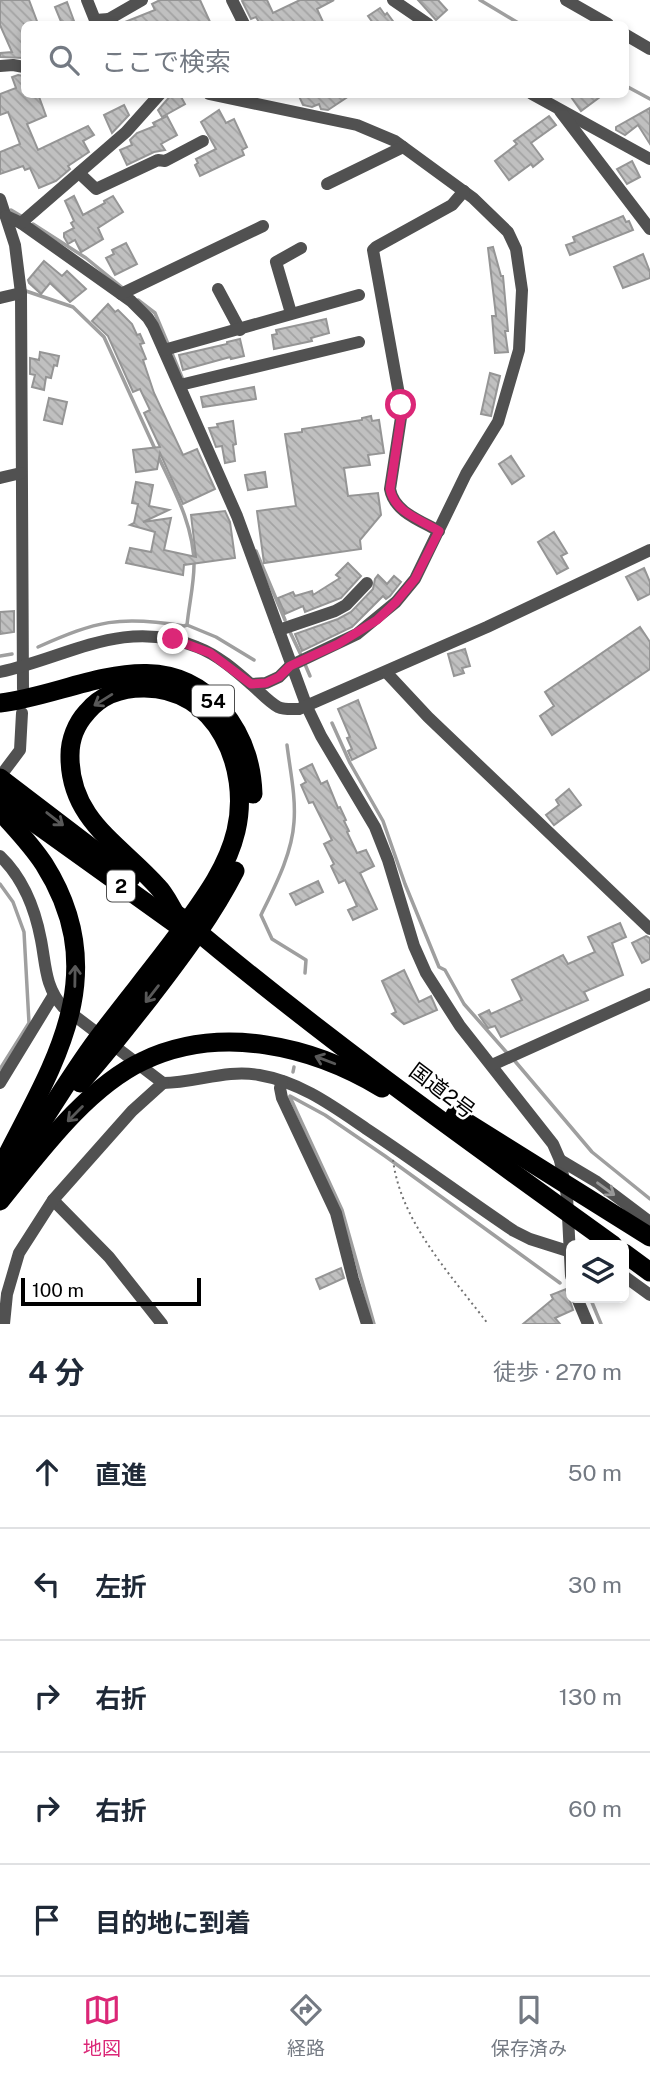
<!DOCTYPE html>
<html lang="ja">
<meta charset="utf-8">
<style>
:root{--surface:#fff;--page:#f6f6f7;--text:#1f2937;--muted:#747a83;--line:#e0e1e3;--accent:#db2777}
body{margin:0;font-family:"Public Sans","Noto Sans JP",sans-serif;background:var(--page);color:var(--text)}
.controls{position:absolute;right:21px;bottom:21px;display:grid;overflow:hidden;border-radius:10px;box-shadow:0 4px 10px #0003}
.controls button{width:63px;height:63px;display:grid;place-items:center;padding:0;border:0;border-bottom:2px solid var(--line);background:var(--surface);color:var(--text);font:35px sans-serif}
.scale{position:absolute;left:21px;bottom:18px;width:180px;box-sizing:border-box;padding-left:7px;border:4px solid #000;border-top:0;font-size:19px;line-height:24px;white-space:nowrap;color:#000;-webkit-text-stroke:5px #fff;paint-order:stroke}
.stop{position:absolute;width:21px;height:21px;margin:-16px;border:5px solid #db2777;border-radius:50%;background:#fff}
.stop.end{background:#db2777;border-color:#fff;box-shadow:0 2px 7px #0008}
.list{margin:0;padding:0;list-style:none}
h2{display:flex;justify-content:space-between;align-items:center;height:91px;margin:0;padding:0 28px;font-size:30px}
h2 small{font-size:23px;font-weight:400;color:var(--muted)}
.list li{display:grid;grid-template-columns:46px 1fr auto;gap:21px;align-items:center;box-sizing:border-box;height:112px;padding:0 28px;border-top:2px solid var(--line)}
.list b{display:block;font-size:26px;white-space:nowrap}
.list em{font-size:23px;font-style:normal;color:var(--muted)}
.icon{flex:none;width:38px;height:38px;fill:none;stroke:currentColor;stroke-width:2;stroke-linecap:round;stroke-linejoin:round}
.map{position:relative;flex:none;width:650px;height:1324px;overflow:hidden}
.search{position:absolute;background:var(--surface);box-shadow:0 4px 10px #0003;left:21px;right:21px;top:21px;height:77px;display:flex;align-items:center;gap:18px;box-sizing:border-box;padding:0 24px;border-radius:10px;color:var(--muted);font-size:26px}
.sheet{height:651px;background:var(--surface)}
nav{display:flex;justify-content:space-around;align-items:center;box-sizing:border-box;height:98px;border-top:2px solid var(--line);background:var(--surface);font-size:19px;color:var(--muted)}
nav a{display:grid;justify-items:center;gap:4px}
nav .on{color:var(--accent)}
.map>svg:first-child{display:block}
</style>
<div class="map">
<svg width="650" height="1324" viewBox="0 0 650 1324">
<defs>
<pattern id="building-back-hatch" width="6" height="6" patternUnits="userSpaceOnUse" patternTransform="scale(1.75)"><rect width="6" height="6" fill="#c0c0c0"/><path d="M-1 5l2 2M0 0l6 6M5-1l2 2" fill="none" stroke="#a3a3a3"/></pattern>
</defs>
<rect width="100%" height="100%" fill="#fff"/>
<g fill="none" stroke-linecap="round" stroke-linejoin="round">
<g stroke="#9f9f9f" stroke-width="3.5">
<path d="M480 0 520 24"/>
<path d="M626 86 650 99"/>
<path d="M11 210 21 216"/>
<path d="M33 224 86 258 124 289"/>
<path d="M23 290 73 307 104 337 155 449"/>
<path d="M138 300 155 313 168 344"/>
<path d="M171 351 183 380"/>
<path d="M158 456C174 490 194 526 194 565 194 584 189 605 187 625L216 637 254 660"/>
<path d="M256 551 285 620"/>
<path d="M290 632 301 655"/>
<path d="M38 647C97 621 119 615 184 626L187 625"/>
<path d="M0 656 12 654"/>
<path d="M304 662 310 676"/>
<path d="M332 723 350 763 383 821 405 884 439 967 445 970 464 1004 508 1054"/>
<path d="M287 745C290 770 296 796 294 822 292 854 275 886 261 915L272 939 306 960 305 973"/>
<path d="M0 884 13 902 24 932 29 1023 0 1069"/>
<path d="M514 1060 592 1152 650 1199"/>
<path d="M293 1072 294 1067"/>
<path d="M290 1096 325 1115 385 1156 560 1283"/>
<path d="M290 1097 342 1210 374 1324"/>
<path d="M591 1300 601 1324"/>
</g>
</g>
<g fill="url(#building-back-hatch)" stroke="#959595" stroke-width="2">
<path d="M0 0H29L38 24H24V58L0 57V53L12 52 0 25Z"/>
<path d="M160 0H200L211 24H120L155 10 152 4Z"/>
<path d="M244 0H267L273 13 300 0H334L317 9 324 24H260L256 17 251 19 242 1Z"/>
<path d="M418 0H438L447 10 436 20Z"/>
<path d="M67 2 74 21 62 24 55 7Z"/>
<path d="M380 8 385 15 387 13 395 24H370L373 23 368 16Z"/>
<path d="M18 75 24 76V94H38L46 116 27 124 38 150 88 126 94 135 83 141 89 152 68 166 70 169 56 181 39 188 30 168 25 170 23 166 0 174V152L20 144 8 112 0 115V94L16 88 12 77Z"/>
<path d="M172 94 180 95 185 104 162 117 158 110Z"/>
<path d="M298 94H352L328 110 321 109 319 104 312 107 303 105Z"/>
<path d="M569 94H604L581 111Z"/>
<path d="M124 105 129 115 112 133 104 115Z"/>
<path d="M650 108V144L638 125 625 135 616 130V127Z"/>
<path d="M219 110 226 123 234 119 247 147 242 150 244 155 200 176 195 165 198 163 196 159 216 149 201 122Z"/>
<path d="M167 116 177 135 161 144 165 150 154 152 127 165 120 150 132 145 130 140 137 133 155 126 153 123Z"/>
<path d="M549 116 556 125 531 143 543 159 533 167 531 164 509 180 495 161 517 144 514 141Z"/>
<path d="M632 161 640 177 627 184 617 169Z"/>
<path d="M74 196 83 215 105 203 104 201 113 196 123 212 98 228 103 239 81 252 75 240 68 244 64 237V233L74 228 71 223 74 221 65 201Z"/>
<path d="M623 216 626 222 629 221 633 230 570 255 566 245 575 242 573 237Z"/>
<path d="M126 243 137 264 115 275 106 258 114 254 112 250Z"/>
<path d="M493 247 501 276H503L508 331H505L508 352 495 353 492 316H496L488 248Z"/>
<path d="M643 254 650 272V278L623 288 614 267Z"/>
<path d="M44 261 62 276 67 271 86 289 70 302 50 283 41 294 29 283 28 280Z"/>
<path d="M108 304 115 312 118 310 132 324 137 335 140 334 144 343 140 344 146 359 143 360 154 393 183 455 197 449 215 489 183 504 160 453 157 469 136 472 133 450 160 447 144 413 150 410 140 389 133 392 108 336 92 321Z"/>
<path d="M326 319 329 333 311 338 312 341 274 349 272 335 277 334 276 330Z"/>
<path d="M240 339 244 356 231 359 230 357 183 370 179 355 227 344V342Z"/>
<path d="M40 352 59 356 57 366 54 365 51 378 46 377 44 390 32 387 35 375 30 374V358L39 360Z"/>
<path d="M490 373 500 376 491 416 481 414Z"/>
<path d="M254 387 256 399 203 407 201 397Z"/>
<path d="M49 398 67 402 62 424 44 420Z"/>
<path d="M371 416 372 421 379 420 384 453 368 455 370 465 344 468 348 496 378 493 381 515 360 540 361 549 264 563 257 511 296 506 285 434 302 432V429L362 420V418Z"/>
<path d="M233 421 236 444 233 445 235 461 225 463 222 446 216 447 209 428 218 427 217 424Z"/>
<path d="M511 456 524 476 512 484 499 464Z"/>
<path d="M265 472 267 487 248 490 245 475Z"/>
<path d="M136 482 153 485 149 506 169 510 143 522 171 518 164 550 196 557 191 515 225 511 230 522 235 558 184 565 183 575 126 563 130 548 151 552 155 532 130 525 134 523 138 504 132 503Z"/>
<path d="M554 532 567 553 561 556 568 568 557 574 538 542Z"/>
<path d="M348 563 361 576 341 598 305 612 303 606 285 614 278 598 293 592 295 596 312 591 313 595 340 578 336 575Z"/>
<path d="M644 568 650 582V594L638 600 626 577Z"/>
<path d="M378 575 387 584 394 576 401 582 390 596 386 599 383 596 352 627 302 651 295 634 338 619 351 612 373 589 375 579Z"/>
<path d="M14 611V632L0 634V612Z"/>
<path d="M640 627 650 642V669L552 735 540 716 554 706 545 692Z"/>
<path d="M465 649 470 666 462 668 464 673 454 676 448 654Z"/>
<path d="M358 700 376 748 352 760 348 751 352 749 347 738 350 737 338 709Z"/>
<path d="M312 764 321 784 327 781 338 808 340 807 346 820 344 821 349 831 347 832 357 853 366 850 374 866 360 873 377 909 353 920 348 910 357 906 345 880 339 883 331 866 334 864 324 844 332 840 313 802 309 803 301 785 306 782 300 770Z"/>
<path d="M569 789 581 805 554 825 546 815 559 805 556 800Z"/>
<path d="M318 881 323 892 296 905 290 894Z"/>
<path d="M620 923 626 937 612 943 623 975 584 992 588 1000 501 1037 495 1026 488 1028 479 1015 489 1010 491 1014 522 1000 512 980 563 955 568 964 595 952 588 937Z"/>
<path d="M646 936 650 938V959L642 963 632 943Z"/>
<path d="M404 970 419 1002 431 996 437 1010 404 1024 392 1014 396 1012 382 981Z"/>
<path d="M341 1268 344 1278 320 1289 316 1279Z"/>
<path d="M566 1289 573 1310 555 1318 560 1324H523L553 1299 551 1295Z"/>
</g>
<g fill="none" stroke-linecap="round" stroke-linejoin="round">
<path stroke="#737373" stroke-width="2" stroke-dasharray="2 3.5" stroke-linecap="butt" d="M393 1160C401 1223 452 1276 488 1324"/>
<g stroke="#515151" stroke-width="12">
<path d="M87 0 95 20 109 19 111 24"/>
<path d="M232 0 244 24"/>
<path d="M393 0 428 24"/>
<path d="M566 0 608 24"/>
<path d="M109 19 142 0"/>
<path d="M626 35 650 49"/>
<path d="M0 66 13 65 24 67"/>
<path d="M209 94 357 125 395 141 473 198 508 232 516 249 522 290 519 350 498 422 466 474 415 579 396 602 357 634 290 666 279 677 266 683 251 684"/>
<path d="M532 94 650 159"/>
<path d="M560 111 650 229"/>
<path d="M79 173 96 189 158 160 165 161 203 141"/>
<path d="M327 184 403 147"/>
<path d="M0 199 15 245 21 293 23 689"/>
<path d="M6 216 21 223 131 301 148 318 153 326 237 516 307 707 321 736 375 827 388 860 414 946 426 973 460 1026 553 1144 560 1160 567 1196 571 1276"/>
<path d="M21 223 126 132 160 94"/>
<path d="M218 289 240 330"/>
<path d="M121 294 263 226"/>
<path d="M0 298 21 293"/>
<path d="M291 313 276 262 301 248"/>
<path d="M164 350 359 295"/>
<path d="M180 385 359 342"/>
<path d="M0 478 21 473"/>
<path d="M439 531C421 521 394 512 390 489L402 411 373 250 376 247 452 205 464 191"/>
<path d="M279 630 335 611 346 605 367 583"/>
<path d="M0 672C69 657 124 617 197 647 218 655 236 671 253 686 261 693 269 702 278 707 285 710 292 709 299 709L487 627 650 550"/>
<path d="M386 672 428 717 650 929"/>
<path d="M5 770 20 750 22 713"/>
<path d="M0 856C24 879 35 908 41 940 46 966 45 987 63 1007L163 1083C196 1083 226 1069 259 1075 301 1082 334 1107 368 1130 418 1163 465 1198 514 1231L530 1239 571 1252"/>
<path d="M492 1065 650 994"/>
<path d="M282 1081 280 1088 282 1098 336 1213 353 1279 367 1324"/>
<path d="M0 1083 53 996"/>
<path d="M560 1160 597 1182 650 1222"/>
<path d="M53 1200 109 1257 162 1324"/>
<path d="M624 1276 650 1295"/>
<path d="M577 1298 588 1324"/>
<path d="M4 1324 7 1294 19 1253 53 1200 132 1111 163 1083"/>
</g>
<g stroke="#000" stroke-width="19">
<path d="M0 703C73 695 161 637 222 710 242 734 252 763 253 794"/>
<path d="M0 778 131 878"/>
<path d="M0 798 180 927"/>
<path d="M0 811C15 828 31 844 44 864 115 976 52 1066 1 1167"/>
<path d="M179 916C318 1034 466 1139 613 1245"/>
<path d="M80 1083C106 1054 130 1023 155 991 184 953 213 914 235 871"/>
<path d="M455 1115 650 1237"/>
<path d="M0 1187C32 1140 60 1091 93 1045 121 1007 152 970 180 932 203 900 227 869 236 831 251 768 217 687 143 688 122 688 101 695 87 712 76 724 70 740 70 755 69 820 121 845 158 887 165 894 170 905 175 913"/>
<path d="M0 1201C39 1153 86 1088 143 1061 221 1024 312 1046 382 1088"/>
<path d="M624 1253 650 1272"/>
</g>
</g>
<defs><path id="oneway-shaft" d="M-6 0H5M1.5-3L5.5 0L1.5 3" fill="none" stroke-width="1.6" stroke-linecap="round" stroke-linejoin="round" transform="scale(1.75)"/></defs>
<g stroke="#595959">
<use href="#oneway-shaft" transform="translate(103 700) rotate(148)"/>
<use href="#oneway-shaft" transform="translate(55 819) rotate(38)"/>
<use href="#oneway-shaft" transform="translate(75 976) rotate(-89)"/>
<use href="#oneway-shaft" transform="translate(152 994) rotate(128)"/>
<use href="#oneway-shaft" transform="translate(325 1060) rotate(-159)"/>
<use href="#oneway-shaft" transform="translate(75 1114) rotate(135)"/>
</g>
<use stroke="#979797" href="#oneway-shaft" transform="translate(606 1189) rotate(36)"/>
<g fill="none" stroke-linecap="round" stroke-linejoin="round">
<path stroke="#db2777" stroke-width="9" d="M173 639 210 653 251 684 266 683 279 677 290 666 338 644 377 620 396 602 415 579 439 531C421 520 394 512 390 489L402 411 401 405"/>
</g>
<g text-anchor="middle" stroke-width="5" stroke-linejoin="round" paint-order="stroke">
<g fill="#fff" stroke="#4c4c4c" stroke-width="2">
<rect x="192" y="685.5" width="42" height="31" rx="5"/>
<rect x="107" y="870.5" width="28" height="31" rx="5"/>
</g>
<g font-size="19" font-weight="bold" fill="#000">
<text x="213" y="708">54</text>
<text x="121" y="893">2</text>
</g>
<g font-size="21" fill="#000" stroke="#fff">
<text transform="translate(442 1091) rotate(37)" y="7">国道2号</text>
</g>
</g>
</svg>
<div class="controls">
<button><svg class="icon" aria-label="layers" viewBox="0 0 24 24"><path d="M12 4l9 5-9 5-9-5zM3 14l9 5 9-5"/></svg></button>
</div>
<div class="scale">100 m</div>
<div class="stop" style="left:401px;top:405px"></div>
<div class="stop end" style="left:173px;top:639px"></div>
<div class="search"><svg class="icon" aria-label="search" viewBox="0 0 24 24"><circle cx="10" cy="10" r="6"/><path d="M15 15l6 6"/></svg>ここで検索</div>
</div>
<section class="sheet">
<h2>4 分<small>徒歩 · 270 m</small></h2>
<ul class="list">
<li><svg class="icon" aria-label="ahead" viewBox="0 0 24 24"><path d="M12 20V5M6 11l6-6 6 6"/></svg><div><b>直進</b></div><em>50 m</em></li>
<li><svg class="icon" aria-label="left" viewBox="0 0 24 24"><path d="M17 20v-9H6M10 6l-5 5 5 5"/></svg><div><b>左折</b></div><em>30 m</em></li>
<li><svg class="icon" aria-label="right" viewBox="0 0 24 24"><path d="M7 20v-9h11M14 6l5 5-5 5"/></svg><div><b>右折</b></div><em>130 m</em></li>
<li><svg class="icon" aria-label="right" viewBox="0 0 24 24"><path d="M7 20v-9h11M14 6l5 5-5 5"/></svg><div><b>右折</b></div><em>60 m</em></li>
<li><svg class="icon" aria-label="arrive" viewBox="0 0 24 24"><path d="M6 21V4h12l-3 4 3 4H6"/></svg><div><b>目的地に到着</b></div></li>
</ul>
</section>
<nav>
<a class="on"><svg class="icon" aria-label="map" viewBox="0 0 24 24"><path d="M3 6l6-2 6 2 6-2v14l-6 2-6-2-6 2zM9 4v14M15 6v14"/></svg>地図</a>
<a><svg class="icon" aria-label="directions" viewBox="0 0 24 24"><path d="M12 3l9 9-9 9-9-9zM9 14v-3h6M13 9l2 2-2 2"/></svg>経路</a>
<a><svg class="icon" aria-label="saved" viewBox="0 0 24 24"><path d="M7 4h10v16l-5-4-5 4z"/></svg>保存済み</a>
</nav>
